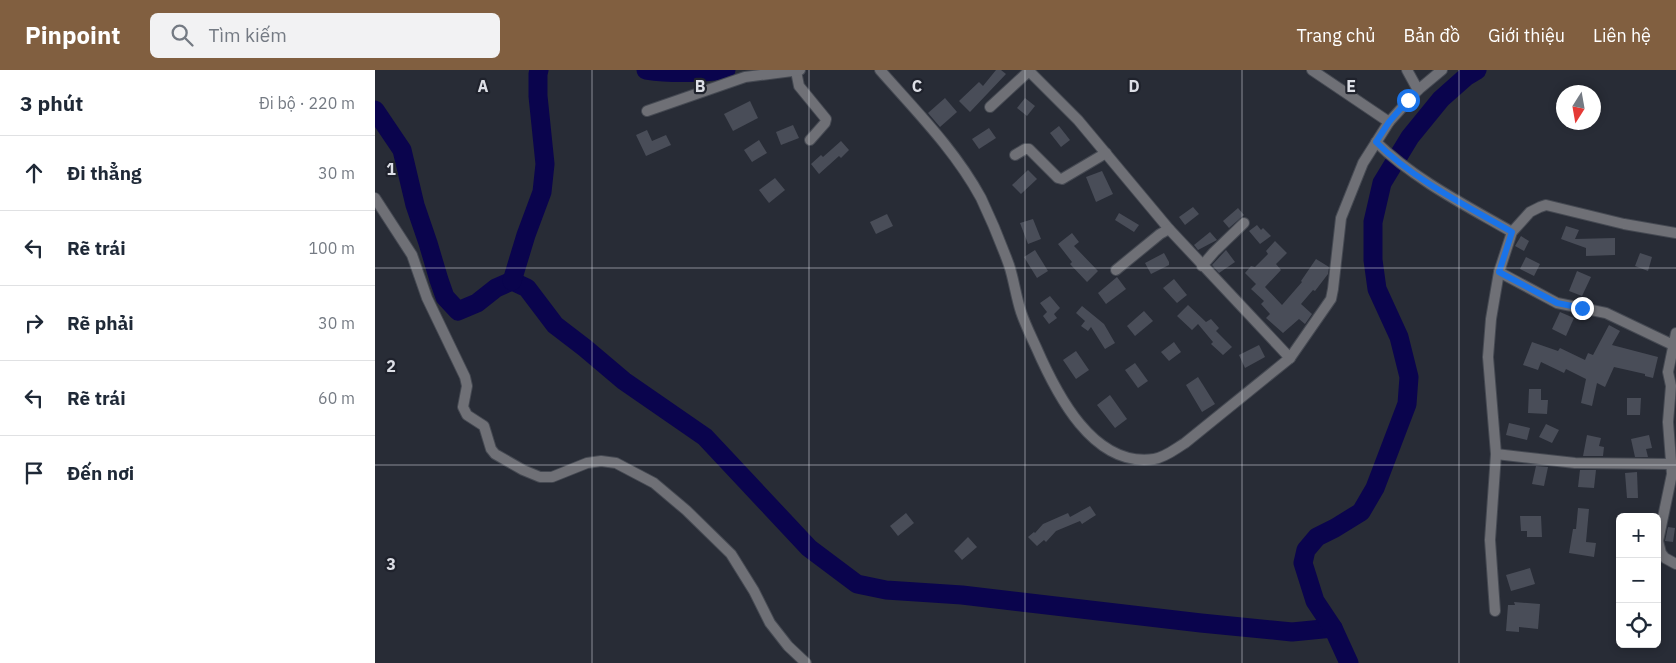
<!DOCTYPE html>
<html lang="vi">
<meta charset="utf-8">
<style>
:root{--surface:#fff;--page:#f2f2f3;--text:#1f2937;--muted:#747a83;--line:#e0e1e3;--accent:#815f40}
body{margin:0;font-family:"IBM Plex Sans",sans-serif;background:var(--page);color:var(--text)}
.controls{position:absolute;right:15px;bottom:15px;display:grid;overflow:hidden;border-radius:8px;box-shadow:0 2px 8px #0003}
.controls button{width:45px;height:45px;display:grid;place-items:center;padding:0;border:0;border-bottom:1px solid var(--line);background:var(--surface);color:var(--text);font:25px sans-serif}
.compass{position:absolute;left:1181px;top:15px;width:45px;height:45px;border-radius:50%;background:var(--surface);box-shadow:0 2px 8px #0003;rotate:191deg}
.stop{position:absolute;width:15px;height:15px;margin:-11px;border:4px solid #1a73e8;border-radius:50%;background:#fff}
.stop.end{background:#1a73e8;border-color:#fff;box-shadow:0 1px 5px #0008}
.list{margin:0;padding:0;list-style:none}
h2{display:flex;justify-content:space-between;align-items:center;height:65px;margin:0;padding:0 20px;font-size:21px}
h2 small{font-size:16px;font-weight:400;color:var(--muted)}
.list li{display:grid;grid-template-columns:32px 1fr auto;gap:15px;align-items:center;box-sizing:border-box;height:75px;padding:0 20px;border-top:1px solid var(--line)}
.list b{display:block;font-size:19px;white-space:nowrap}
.list em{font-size:16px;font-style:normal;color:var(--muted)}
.icon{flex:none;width:28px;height:28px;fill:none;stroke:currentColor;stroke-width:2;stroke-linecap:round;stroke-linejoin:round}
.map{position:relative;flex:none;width:1301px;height:593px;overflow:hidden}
header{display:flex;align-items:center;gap:30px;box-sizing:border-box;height:70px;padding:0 25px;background:var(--accent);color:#fff}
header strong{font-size:24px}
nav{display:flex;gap:28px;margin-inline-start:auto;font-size:18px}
.search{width:350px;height:45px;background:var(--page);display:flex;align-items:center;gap:12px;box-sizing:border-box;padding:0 18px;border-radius:8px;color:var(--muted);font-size:19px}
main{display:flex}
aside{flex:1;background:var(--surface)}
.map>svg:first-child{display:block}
</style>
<header>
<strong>Pinpoint</strong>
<div class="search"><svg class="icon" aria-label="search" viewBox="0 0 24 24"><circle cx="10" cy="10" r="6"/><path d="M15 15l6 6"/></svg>Tìm kiếm</div>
<nav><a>Trang chủ</a><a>Bản đồ</a><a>Giới thiệu</a><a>Liên hệ</a></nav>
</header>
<main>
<aside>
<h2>3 phút<small>Đi bộ · 220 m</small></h2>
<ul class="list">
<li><svg class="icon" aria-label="ahead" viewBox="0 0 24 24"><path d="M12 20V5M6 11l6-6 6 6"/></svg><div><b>Đi thẳng</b></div><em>30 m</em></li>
<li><svg class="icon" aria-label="left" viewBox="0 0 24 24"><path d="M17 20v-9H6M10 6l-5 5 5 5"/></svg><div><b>Rẽ trái</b></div><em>100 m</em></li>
<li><svg class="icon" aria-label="right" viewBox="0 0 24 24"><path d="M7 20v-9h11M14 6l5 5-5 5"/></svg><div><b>Rẽ phải</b></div><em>30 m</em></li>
<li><svg class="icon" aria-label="left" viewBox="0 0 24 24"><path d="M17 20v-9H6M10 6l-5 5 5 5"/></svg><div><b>Rẽ trái</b></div><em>60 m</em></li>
<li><svg class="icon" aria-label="arrive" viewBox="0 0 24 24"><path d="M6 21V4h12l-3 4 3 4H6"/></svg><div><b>Đến nơi</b></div></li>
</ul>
</aside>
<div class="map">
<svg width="1301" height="593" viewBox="0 0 1301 593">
<rect width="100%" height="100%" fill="#282c36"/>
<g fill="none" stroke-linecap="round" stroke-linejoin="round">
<g stroke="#0a044d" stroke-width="19">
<path d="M271 0C298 4 323 3 351 0"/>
<path d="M0 40 27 80 40 135 53 173 64 210 70 227 83 241 102 233 121 218 137 211 152 218 180 255 210 278 249 311 330 367 434 478 482 514 511 520 587 525 826 553 917 562 958 558"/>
<path d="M137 211 151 165 167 122 170 94 163 26V4L164 0"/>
<path d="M974 593 958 558 940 531 928 493 931 480 942 467 960 458 986 442 1000 418 1032 334 1034 307 1024 267 1002 219 998 190V152L1007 113 1035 67 1066 29 1092 6 1102 0"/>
</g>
</g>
<g fill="#494d58">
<path d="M621 0H626L631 4 595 42 584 31 604 12 608 16Z"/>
<path d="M570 28 582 42 565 57 553 43Z"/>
<path d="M650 28 660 36 652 46 642 38Z"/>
<path d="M375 31 383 48 358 61 349 44Z"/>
<path d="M418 55 424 68 406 75 401 62Z"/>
<path d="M684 56 695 70 686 77 675 63Z"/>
<path d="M614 58 621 68 604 79 597 69Z"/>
<path d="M272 60 277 71 291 65 296 75 271 86 261 65Z"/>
<path d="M384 70 392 83 377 92 369 80Z"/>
<path d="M466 71 474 80 466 88 464 86 444 104 436 94 446 85 448 87Z"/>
<path d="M653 100 662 109 646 124 637 115Z"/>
<path d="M727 101 738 124 721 132 711 107Z"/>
<path d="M400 108 410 120 394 133 384 120Z"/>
<path d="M818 137 824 144 810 155 804 147Z"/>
<path d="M863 138 869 145 854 158 848 151Z"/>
<path d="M744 143 764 155 759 162 740 150Z"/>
<path d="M512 144 518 156 501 164 495 152Z"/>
<path d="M658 149 666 169 653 174 645 153Z"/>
<path d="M882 155 886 160 888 158 896 166 885 174 874 161Z"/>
<path d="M1191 156 1204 160 1200 169 1240 168V185L1211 186V178L1186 169Z"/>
<path d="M835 162 842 170 823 180 819 175Z"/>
<path d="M697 163 704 172 699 176 723 201 712 212 695 194 697 192 683 174Z"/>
<path d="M1146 166 1154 171 1149 181 1140 176Z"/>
<path d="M900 171 912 183 901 194 906 200 890 217 907 235 927 212 926 211 941 189 954 197 953 204 940 221 938 220 926 234 937 244 930 254 924 249 908 263 891 248 895 244 886 234 889 231 876 219 881 214 870 203 876 196 880 197 893 184 891 181Z"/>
<path d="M660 180 673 201 662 208 649 187Z"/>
<path d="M851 180 860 192 844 203 837 195Z"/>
<path d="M789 183 794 192V195L776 204 770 193Z"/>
<path d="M1265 183 1277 187 1273 201 1260 196Z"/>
<path d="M1151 187 1165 194 1159 206 1145 199Z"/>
<path d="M1202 201 1216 207 1207 226 1194 221Z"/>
<path d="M742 207 751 219 731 234 723 223Z"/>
<path d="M799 209 812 225 802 233 788 218Z"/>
<path d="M675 226 685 238 679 244 682 248 674 254 668 246 672 242 665 233Z"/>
<path d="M813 235 831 252 836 249 844 258 841 261 857 277 848 285 836 274 838 272 823 254 817 260 802 246Z"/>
<path d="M707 236 729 254 740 273 730 279 716 257 713 261 706 256 710 251 701 243Z"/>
<path d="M769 241 778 251 760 266 752 256Z"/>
<path d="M1185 242 1199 248 1191 266 1177 259Z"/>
<path d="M1234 255 1245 261 1237 275 1283 287 1278 308 1270 306V304L1239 297 1230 317 1222 313 1217 336 1206 333 1211 309 1191 299 1189 303 1166 292 1163 300 1148 295 1157 272 1183 281 1185 278 1210 290 1213 283 1218 285Z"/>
<path d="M799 272 806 282 794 291 786 282Z"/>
<path d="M884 275 890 287 870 298 864 285Z"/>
<path d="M701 281 714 300 701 309 688 290Z"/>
<path d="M760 293 773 311 763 318 750 300Z"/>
<path d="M823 307 840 334 827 342 811 315Z"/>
<path d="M1154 319H1166V330H1173L1172 344 1153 343Z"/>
<path d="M735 325 752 349 740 358 722 335Z"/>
<path d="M1252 328H1266L1265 345H1252Z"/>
<path d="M1134 353 1155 358 1152 370 1131 365Z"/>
<path d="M1171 354 1184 360 1177 373 1164 367Z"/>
<path d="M1212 365 1226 368 1224 376 1229 377 1228 386H1208Z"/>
<path d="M1274 365 1277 378 1271 379 1273 387H1260L1256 369Z"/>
<path d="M1161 396 1173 397 1169 416 1157 414Z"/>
<path d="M1205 400H1221L1219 418 1203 417Z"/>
<path d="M1262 402 1263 428H1252L1250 403Z"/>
<path d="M715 436 721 445 707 454 705 451 681 461 671 472 669 470 662 476 653 467 659 462 660 463 668 454 693 443 695 447Z"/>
<path d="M1203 438 1214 439 1211 472 1221 473 1219 487 1194 483 1198 459H1201Z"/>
<path d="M531 443 539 453 523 466 515 456Z"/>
<path d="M1145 446H1166L1167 467H1152V461H1146Z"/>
<path d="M1293 457 1300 458 1298 472 1290 471Z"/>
<path d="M593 467 602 477 587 490 579 481Z"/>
<path d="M1155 498 1160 514 1136 521 1131 505Z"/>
<path d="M1139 532 1165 534 1163 559 1144 557V562L1131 561 1133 535H1140Z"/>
</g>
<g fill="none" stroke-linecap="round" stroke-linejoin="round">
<g stroke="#454952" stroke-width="12">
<g id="minor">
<path d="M505 0C541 41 580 80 606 128 616 149 626 173 634 195 639 210 641 227 646 242 650 254 656 266 661 277 681 323 718 398 779 389 791 387 800 379 810 373L915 288 956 229 958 219 966 148 988 93 1014 52 1043 20 1067 0"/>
<path d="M653 0 703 50 794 159 915 288"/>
<path d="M937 0 1014 52"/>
<path d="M1032 0 1043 20"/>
<path d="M421 1 424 16 451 49 450 53 435 70"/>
<path d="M615 37 654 1"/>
<path d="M272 41 370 7 425 0"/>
<path d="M1001 72C1039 109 1090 135 1137 162"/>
<path d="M640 85 650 79H654L683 108 687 109 731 83"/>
<path d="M0 128 37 185 52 228 90 307 92 316 88 337 92 345 109 356 116 379 120 384 148 400 165 407H177L212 393 226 391 241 393 279 413 311 440 356 484 379 521 395 553 413 576 431 593"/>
<path d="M827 196 839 182 869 153"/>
<path d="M741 200 785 164 794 159"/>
<path d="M1124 202 1182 233 1231 243 1298 275"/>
<path d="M1301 263 1293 302 1296 316 1293 352 1297 404 1283 471 1286 483 1290 488 1301 494"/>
<path d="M1121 384 1200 393 1297 394"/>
<path d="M1120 541 1115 470 1121 384 1113 287 1116 249 1124 202 1137 162 1155 142 1165 137 1171 135 1249 154 1301 163"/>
</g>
</g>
<use href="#minor" stroke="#6f7076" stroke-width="10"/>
</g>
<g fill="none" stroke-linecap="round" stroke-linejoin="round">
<path stroke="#1a73e8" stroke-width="6" d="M1033 30 1014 52 1001 72C1039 110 1090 135 1137 162L1124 202 1182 233 1207 238"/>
</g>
<path fill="none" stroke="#dddfe6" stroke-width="1" stroke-opacity="0.55" d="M217 0V593M434 0V593M650 0V593M867 0V593M1084 0V593M0 198H1301M0 395H1301"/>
<g font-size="16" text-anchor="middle" font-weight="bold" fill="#dddfe6" stroke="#1f222c" stroke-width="4.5" stroke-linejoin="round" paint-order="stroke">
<text x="108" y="22">A</text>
<text x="325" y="22">B</text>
<text x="542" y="22">C</text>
<text x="759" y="22">D</text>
<text x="976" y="22">E</text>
<text x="16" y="105">1</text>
<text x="16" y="302">2</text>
<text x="16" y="500">3</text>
</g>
</svg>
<div class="controls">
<button>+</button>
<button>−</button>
<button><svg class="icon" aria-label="locate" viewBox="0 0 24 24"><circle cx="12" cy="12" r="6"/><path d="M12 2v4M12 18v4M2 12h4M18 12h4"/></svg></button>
</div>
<svg class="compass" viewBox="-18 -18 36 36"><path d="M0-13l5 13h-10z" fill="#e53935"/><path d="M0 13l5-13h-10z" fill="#747a83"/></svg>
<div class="stop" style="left:1033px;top:30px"></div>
<div class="stop end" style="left:1207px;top:238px"></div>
</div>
</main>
